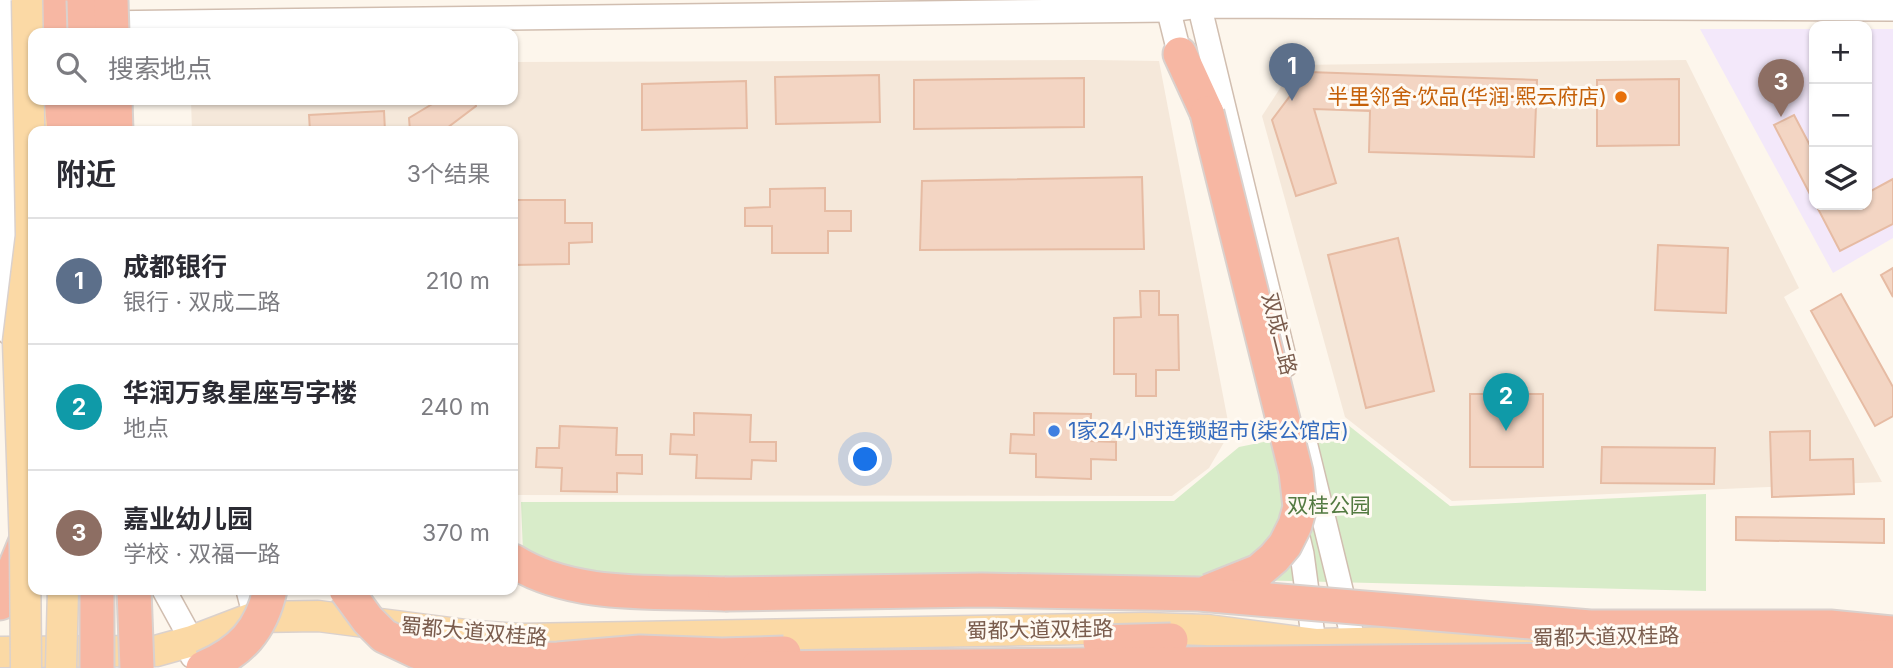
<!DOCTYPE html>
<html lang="zh">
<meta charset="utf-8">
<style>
:root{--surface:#fff;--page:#f7f7f7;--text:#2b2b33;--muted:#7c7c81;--line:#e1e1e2;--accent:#1a73e8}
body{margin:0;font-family:Inter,"Noto Sans SC",sans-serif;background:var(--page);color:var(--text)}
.controls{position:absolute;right:21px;top:21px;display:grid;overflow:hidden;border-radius:14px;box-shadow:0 2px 5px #0004}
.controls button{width:63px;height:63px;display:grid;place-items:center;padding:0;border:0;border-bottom:2px solid var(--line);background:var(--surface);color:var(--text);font:35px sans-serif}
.you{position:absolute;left:866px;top:460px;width:24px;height:24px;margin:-18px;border:5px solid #fff;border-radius:50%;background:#1a73e8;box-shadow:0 0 0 10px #1a73e833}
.badge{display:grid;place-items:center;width:46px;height:46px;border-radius:50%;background:var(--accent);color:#fff;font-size:23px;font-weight:700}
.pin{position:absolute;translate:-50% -58px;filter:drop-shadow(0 2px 4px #0008)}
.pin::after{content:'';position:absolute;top:37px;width:24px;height:21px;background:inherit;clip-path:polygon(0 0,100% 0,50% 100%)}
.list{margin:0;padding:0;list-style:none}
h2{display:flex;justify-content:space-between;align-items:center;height:91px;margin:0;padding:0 28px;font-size:30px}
h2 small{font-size:23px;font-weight:400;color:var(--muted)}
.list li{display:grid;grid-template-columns:46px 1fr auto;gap:21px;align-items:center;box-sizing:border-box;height:126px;padding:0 28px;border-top:2px solid var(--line)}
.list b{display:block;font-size:26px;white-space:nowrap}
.list p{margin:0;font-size:23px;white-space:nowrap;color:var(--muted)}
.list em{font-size:23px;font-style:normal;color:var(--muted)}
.icon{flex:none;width:38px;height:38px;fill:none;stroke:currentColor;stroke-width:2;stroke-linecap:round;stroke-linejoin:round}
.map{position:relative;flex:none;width:1893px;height:668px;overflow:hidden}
.search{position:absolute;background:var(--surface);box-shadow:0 2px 5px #0004;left:28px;top:28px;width:490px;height:77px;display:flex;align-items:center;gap:18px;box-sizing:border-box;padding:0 24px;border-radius:14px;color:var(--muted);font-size:26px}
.panel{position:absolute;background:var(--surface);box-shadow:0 2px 5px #0004;left:28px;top:126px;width:490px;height:469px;border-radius:14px}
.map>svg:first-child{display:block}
</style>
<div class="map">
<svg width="1893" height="668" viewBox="0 0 1893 668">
<rect width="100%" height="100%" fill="#fdf6ec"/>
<g fill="#f5e8da">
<path d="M1094 60 1159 61 1230 432 1209 468 1172 496 513 495V131H192L191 100H513V62Z"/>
<path d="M1686 60 1799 288 1784 297 1882 482 1452 501 1345 417 1262 116 1295 65Z"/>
</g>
<path fill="#f3e8fa" d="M1700 29H1814V205H1867V29H1893V238L1833 273Z"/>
<path fill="#d8ecc9" d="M1348 425 1450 506 1706 494V591L1210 579 627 578 575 574 523 552 521 502 1174 501 1239 447Z"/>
<g fill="#f3d5c3" stroke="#e6bba3" stroke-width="2">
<path d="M1308 72 1537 80 1534 157 1369 152 1370 111 1314 109 1336 183 1296 196 1272 120Z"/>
<path d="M879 75 880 122 776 124 775 77Z"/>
<path d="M1084 78V127L914 129V80Z"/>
<path d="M1679 79V145L1597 146V80Z"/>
<path d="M746 81 747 128 642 130V84Z"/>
<path d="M439 100H475L476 106 443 131H410L409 118Z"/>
<path d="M384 111 385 131H310L309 115Z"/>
<path d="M1794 115 1814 153V202L1774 125Z"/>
<path d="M1142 177 1144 249 920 250 922 181Z"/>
<path d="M1893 179V224L1840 251 1816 205H1867V193Z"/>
<path d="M825 188V211H851V231H828V253H772V226H745V208L770 207V189Z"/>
<path d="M513 200H565V223H592V242L569 243V264L513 265Z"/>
<path d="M1398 238 1434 391 1366 408 1328 255Z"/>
<path d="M1658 245 1728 248 1726 313 1655 310Z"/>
<path d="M1893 268V297L1881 275Z"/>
<path d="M1140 291H1159V315H1178L1179 370H1156V396H1136V374H1114V318L1141 317Z"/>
<path d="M1841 294 1893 387V416L1875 426 1811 311Z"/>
<rect x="1470" y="394" width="73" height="73"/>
<path d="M694 413 751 415 750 442H776V461L752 460 751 479 696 478 697 455 670 454 671 434 694 435Z"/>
<path d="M1034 413 1091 414 1090 441 1116 442V460L1091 459V479L1036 477V454L1010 453 1011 434 1034 435Z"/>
<path d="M560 426 617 428 616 455H642V474L617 473V492L561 491 562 468 536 467 537 448H559Z"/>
<path d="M1810 431V460L1853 459 1854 494 1772 497 1770 432Z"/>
<path d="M1602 447 1715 448 1714 484 1601 483Z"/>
<path d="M1736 517 1884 519V543L1736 540Z"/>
</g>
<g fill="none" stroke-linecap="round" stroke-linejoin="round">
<g stroke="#d1beb0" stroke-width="26">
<g id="minor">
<path d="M2 0 9 333"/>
<path d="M1166 0 1183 68"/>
<path d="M1198 0 1286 365"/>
<path d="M98 23 1169 10 1199 6 1893 9"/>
<path d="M1306 446 1354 643 1355 658"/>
<path d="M1294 520 1302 554 1316 658"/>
<path d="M164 590 192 641V656"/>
<path d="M248 590 255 617"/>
</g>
</g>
<g stroke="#dad1cd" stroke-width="33">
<g id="major">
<path d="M43 100 45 131"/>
<path d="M0 652 156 651 192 641 255 617 318 616 474 636 521 639 1144 628 1207 630 1315 644 1571 638"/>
</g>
</g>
<g stroke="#dad1cd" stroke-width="37">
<g id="highway">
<path d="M55 0 57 33"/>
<path d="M1180 54 1207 113"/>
<path d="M61 100 64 131"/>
<path d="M87 100 88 131"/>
<path d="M115 100 116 131"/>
<path d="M513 561C573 599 656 591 725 594"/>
<path d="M0 603 26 541"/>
</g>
</g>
<use href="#minor" stroke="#fff" stroke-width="23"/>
<use href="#major" stroke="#fbd9a5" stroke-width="30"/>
<use href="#highway" stroke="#f7b7a3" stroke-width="33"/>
<g stroke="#dad1cd" stroke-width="33" stroke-linecap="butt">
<g id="major-bridge">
<path d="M26 668 25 547 18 342 31 236 27 0"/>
<path d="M61 668 63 590"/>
</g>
</g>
<g stroke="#dad1cd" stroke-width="37" stroke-linecap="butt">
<g id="highway-bridge">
<path d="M84 0 85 33"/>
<path d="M111 0 112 33"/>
<path d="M1207 113 1296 472 1300 507 1295 525 1285 545 1274 558 1259 571 1209 591"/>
<path d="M134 590 137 668"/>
<path d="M346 590 368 620 384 636 418 652 504 661 558 659 640 652 722 655 784 653"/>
<path d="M725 594 982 590 1199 594 1590 627H1830L1893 633"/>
<path d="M1100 642 1171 640"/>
<path d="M97 668V590"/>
<path d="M203 668C241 652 261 630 270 590"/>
<path d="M757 668 1893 657"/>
</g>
</g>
<use href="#major-bridge" stroke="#fbd9a5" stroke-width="30"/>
<use href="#highway-bridge" stroke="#f7b7a3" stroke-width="33"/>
</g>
<circle fill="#e8710a" stroke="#fffaf3" stroke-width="2.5" cx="1621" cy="97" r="7"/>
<circle fill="#3f7fe0" stroke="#fffaf3" stroke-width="2.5" cx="1054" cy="431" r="7"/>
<g text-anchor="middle" stroke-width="6" stroke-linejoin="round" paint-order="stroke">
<g font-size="21" fill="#c56008" stroke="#fffaf3" text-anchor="end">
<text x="1607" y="104">半里邻舍·饮品(华润·熙云府店)</text>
</g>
<g font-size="21" fill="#7a5c4d" stroke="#fffaf3">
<text transform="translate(1279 334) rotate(76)" y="7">双成二路</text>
<text transform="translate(1040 630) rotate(-1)" y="7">蜀都大道双桂路</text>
<text transform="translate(474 632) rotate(5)" y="7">蜀都大道双桂路</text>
<text transform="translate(1606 637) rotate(-1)" y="7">蜀都大道双桂路</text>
</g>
<g font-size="21" fill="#366cbe" stroke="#fffaf3" text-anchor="start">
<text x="1068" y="438">1家24小时连锁超市(柒公馆店)</text>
</g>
<g font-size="21" fill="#537a41" stroke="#fffaf3">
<text x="1329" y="513">双桂公园</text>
</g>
</g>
</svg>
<div class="controls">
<button>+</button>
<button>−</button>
<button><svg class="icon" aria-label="layers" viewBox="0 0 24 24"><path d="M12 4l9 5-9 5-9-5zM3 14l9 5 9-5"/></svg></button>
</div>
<div class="you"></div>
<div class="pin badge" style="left:1292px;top:101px;background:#5c6f8a">1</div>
<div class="pin badge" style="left:1506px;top:431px;background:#0f9aa8">2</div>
<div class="pin badge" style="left:1781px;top:117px;background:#8d6e63">3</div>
<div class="search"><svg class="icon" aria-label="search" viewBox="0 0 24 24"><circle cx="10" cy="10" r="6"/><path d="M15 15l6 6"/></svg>搜索地点</div>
<section class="panel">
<h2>附近<small>3个结果</small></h2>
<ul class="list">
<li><span class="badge" style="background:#5c6f8a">1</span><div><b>成都银行</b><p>银行 · 双成二路</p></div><em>210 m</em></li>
<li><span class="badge" style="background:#0f9aa8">2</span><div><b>华润万象星座写字楼</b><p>地点</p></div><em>240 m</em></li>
<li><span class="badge" style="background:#8d6e63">3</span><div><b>嘉业幼儿园</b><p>学校 · 双福一路</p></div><em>370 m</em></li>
</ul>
</section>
</div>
